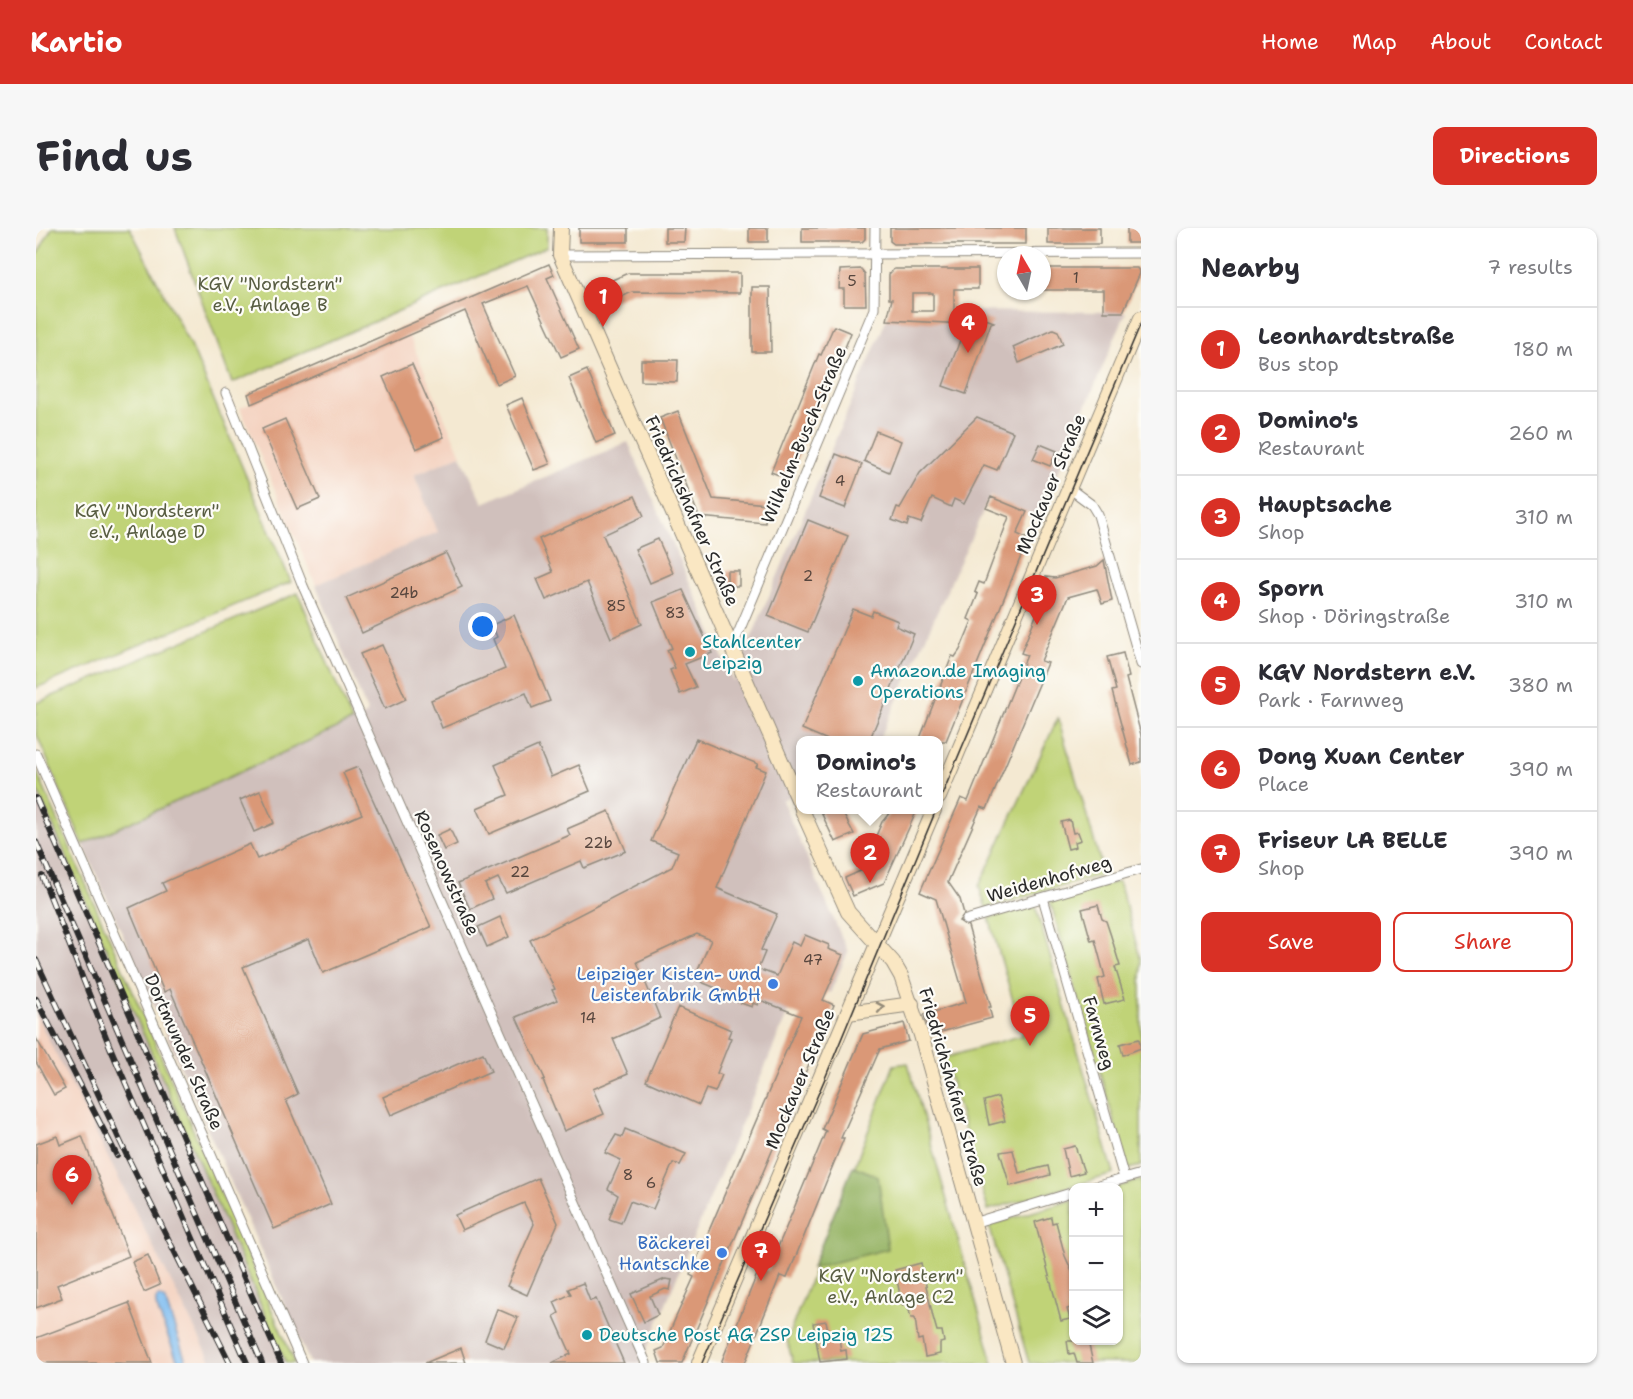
<!DOCTYPE html>
<meta charset="utf-8">
<style>
:root{--surface:#fff;--page:#f7f7f7;--text:#2b2b33;--muted:#7c7c81;--line:#e1e1e2;--accent:#d93025}
body{margin:0;font-family:"Shantell Sans",sans-serif;background:var(--page);color:var(--text)}
.controls{position:absolute;right:18px;bottom:18px;display:grid;overflow:hidden;border-radius:12px;box-shadow:0 2px 4px #0004}
.controls button{width:54px;height:54px;display:grid;place-items:center;padding:0;border:0;border-bottom:2px solid var(--line);background:var(--surface);color:var(--text);font:30px sans-serif}
.compass{position:absolute;left:961px;top:18px;width:54px;height:54px;border-radius:50%;background:var(--surface);box-shadow:0 2px 4px #0004;rotate:351deg}
.you{position:absolute;left:447px;top:399px;width:21px;height:21px;margin:-15px;border:4px solid #fff;border-radius:50%;background:#1a73e8;box-shadow:0 0 0 9px #1a73e833}
.badge{display:grid;place-items:center;width:39px;height:39px;border-radius:50%;background:var(--accent);color:#fff;font-size:20px;font-weight:700}
.pin{position:absolute;translate:-50% -50px;filter:drop-shadow(0 2px 3px #0008)}
.pin::after{content:'';position:absolute;top:32px;width:21px;height:18px;background:inherit;clip-path:polygon(0 0,100% 0,50% 100%)}
.popup{position:absolute;left:760px;top:508px;width:147px;height:78px;box-sizing:border-box;display:grid;place-content:center;border-radius:12px;background:var(--surface);filter:drop-shadow(0 2px 4px #0005);font-size:20px;white-space:nowrap;color:var(--muted)}
.popup b{font-size:22px;color:var(--text)}
.popup::after{content:'';position:absolute;left:50%;top:100%;margin-left:-12px;border:12px solid transparent;border-top-color:var(--surface)}
.list{margin:0;padding:0;list-style:none}
h2{display:flex;justify-content:space-between;align-items:center;height:78px;margin:0;padding:0 24px;font-size:26px}
h2 small{font-size:20px;font-weight:400;color:var(--muted)}
.list li{display:grid;grid-template-columns:39px 1fr auto;gap:18px;align-items:center;box-sizing:border-box;height:84px;padding:0 24px;border-top:2px solid var(--line)}
.list b{display:block;font-size:22px;white-space:nowrap}
.list p{margin:0;font-size:20px;white-space:nowrap;color:var(--muted)}
.list em{font-size:20px;font-style:normal;color:var(--muted)}
.actions{display:flex;gap:12px;padding:18px 24px}
.actions a{flex:1;padding:14px 0;border:2px solid var(--accent);border-radius:12px;text-align:center;font-size:21px;color:var(--accent)}
.actions .main{background:var(--accent);color:#fff}
.icon{flex:none;width:33px;height:33px;fill:none;stroke:currentColor;stroke-width:2;stroke-linecap:round;stroke-linejoin:round}
.map{position:relative;flex:none;width:1105px;height:1135px;overflow:hidden;border-radius:12px}
header{display:flex;align-items:center;gap:36px;box-sizing:border-box;height:84px;padding:0 30px;background:var(--accent);color:#fff}
header strong{font-size:28px}
nav{display:flex;gap:33px;margin-inline-start:auto;font-size:21px}
.intro{display:flex;align-items:center;justify-content:space-between;box-sizing:border-box;height:144px;padding:0 36px}
h1{margin:0;font-size:42px}
.button{padding:15px 27px;border-radius:12px;background:var(--accent);color:#fff;font-size:21px;font-weight:700}
main{display:flex;gap:36px;padding:0 36px}
aside{flex:1;background:var(--surface);border-radius:12px;box-shadow:0 2px 4px #0004}
.map>svg:first-child{display:block}
</style>
<header>
<strong>Kartio</strong>
<nav><a>Home</a><a>Map</a><a>About</a><a>Contact</a></nav>
</header>
<div class="intro"><h1>Find us</h1><a class="button">Directions</a></div>
<main>
<div class="map">
<svg width="1105" height="1135" viewBox="0 0 1105 1135">
<rect width="100%" height="100%" fill="#fdfcf7"/>
<filter id="ink" filterUnits="userSpaceOnUse"><feTurbulence type="fractalNoise" baseFrequency=".0167" numOctaves="2"/><feDisplacementMap in="SourceGraphic" scale="12" xChannelSelector="R" yChannelSelector="G"/><feConvolveMatrix kernelMatrix="1 2 1 2 8 2 1 2 1" color-interpolation-filters="sRGB"/></filter>
<filter id="wash" filterUnits="userSpaceOnUse"><feTurbulence type="fractalNoise" baseFrequency=".008" numOctaves="4" result="noise"/><feDisplacementMap in="SourceGraphic" scale="24" xChannelSelector="R" yChannelSelector="G"/><feGaussianBlur stdDeviation="1.35" result="paint"/><feColorMatrix in="noise" values="0 0 0 0 0 0 0 0 0 0 0 0 0 0 0 0 0 1.4 0 .05"/><feComposite in="paint" operator="in"/></filter>
<g filter="url(#wash)">
<rect width="100%" height="100%" fill="#f4e9d2"/>
<g fill="#f4d3c1">
<path d="M372 106 425 227 378 247 403 304 280 357 204 180Z"/>
<path d="M0 787 38 860 176 1135H0Z"/>
</g>
<g fill="#d0c0bc">
<path d="M854 83 1090 84 1003 289 954 268 843 512H765V564L746 572 812 724 794 765 765 753 605 1135H274L47 616 332 486 280 357 402 304 378 247 425 227 447 275 592 214 697 453Z"/>
<path d="M0 542 259 1135H176L0 787Z"/>
</g>
<g fill="#c0d377" stroke="#767f51" stroke-width="1.5">
<path d="M16 0H94L158 125 255 354 0 460V29Z"/>
<path d="M139 0H511V19L196 155Z"/>
<path d="M262 365 316 493 47 616 0 505V475Z"/>
<path d="M1022 490 1068 646 950 680 943 658Z"/>
<path d="M0 542 259 1135H250L0 558Z"/>
<path d="M1083 653 1105 733V938L1092 941 1014 673Z"/>
<path d="M999 677 1078 946 952 982 908 830 987 807 953 690Z"/>
<path d="M872 835 957 1135H757L751 1112 858 837Z"/>
<path d="M1105 952V1135H993L953 997 1037 972 1038 1112H1082L1081 959Z"/>
</g>
<path fill="#98b568" stroke="#62704a" stroke-width="1.5" d="M817 938 842 948 852 1021 776 1040Z"/>
<path fill="#7dbbf0" stroke="#54738e" stroke-width="1.5" d="M123 1068 129 1072 149 1130 147 1135H143L140 1129 120 1078V1071Z"/>
<g id="blocks">
<g fill="#da9877" fill-rule="evenodd">
<rect x="543" y="0" width="49" height="14"/>
<path d="M629 0H649L648 14H629Z"/>
<rect x="713" y="0" width="19" height="14"/>
<path d="M766 0H829V11L826 14H766Z"/>
<path d="M854 0H990V16H858L854 13Z"/>
<rect x="1012" y="0" width="52" height="16"/>
<rect x="1091" y="0" width="14" height="15"/>
<path d="M513 36 518 47 511 50 543 121 525 129 492 58 447 76 479 148 461 156 429 83 215 176 212 166Z"/>
<path d="M1006 40H1101L1104 45 1087 84H1068V62H1007Z"/>
<path d="M825 41 829 46 830 77H808V61H803L804 42Z"/>
<path d="M858 41H942V61H918V83H927L958 94 955 95 930 166 907 158 930 96 851 92 856 71H853V46ZM876 65H897V83H876Z"/>
<path d="M592 45H704V65L596 64 566 78 558 60Z"/>
<path d="M716 59H734L735 124H716Z"/>
<path d="M798 98 815 105 802 136 799 134 753 251 735 244 783 126 785 127Z"/>
<path d="M1017 101 1022 103 1027 116 983 135 977 119Z"/>
<path d="M605 132H642L641 154 605 153Z"/>
<path d="M376 136 408 209 380 221 347 149Z"/>
<path d="M551 142 579 207 560 215 533 150Z"/>
<path d="M486 170 514 236 498 242 470 177Z"/>
<path d="M642 183 677 271 731 276 729 295 663 289 624 190Z"/>
<path d="M941 189 977 204 961 242 948 237 928 276 918 271 915 279 896 270 885 295 873 291 871 298 856 292 861 279 864 280 884 245Z"/>
<path d="M249 191 284 271 261 281 226 201Z"/>
<path d="M840 203 865 213 853 244 828 233Z"/>
<path d="M1004 216 1021 223 1014 238 997 231Z"/>
<path d="M800 226 826 236 809 280 783 270Z"/>
<path d="M599 268 608 288 567 307 606 396 575 410 551 354 510 372 501 351 517 344 503 311Z"/>
<path d="M955 269 991 284 981 306 992 311 910 513H883L916 428 919 429 924 422 936 393 932 391 942 366 939 364 943 354 948 356 973 289 950 280Z"/>
<path d="M772 292 812 308 772 404 732 388Z"/>
<path d="M622 311 637 345 614 355 599 321Z"/>
<path d="M410 325 426 359 326 405 310 370Z"/>
<path d="M1068 332 1076 373 1066 376 1061 361 1032 369 1005 433 1012 435 951 581 945 579 912 654 924 671 928 686 923 693 932 698 955 779H953L956 790 894 807 888 787 930 774 900 671 884 664 925 570 932 573 991 427 985 425 1013 355 1010 349 1019 350 1061 338Z"/>
<rect x="691" y="343" width="12" height="15"/>
<path d="M647 362 676 425 649 436 660 459 644 466 634 442 639 440 631 422 636 420 617 374Z"/>
<path d="M817 381 835 388 837 383 862 393 860 398 878 406 833 513H794L766 501Z"/>
<path d="M478 387 514 473 496 480 490 465 406 500 395 472 469 441 457 411 461 409 456 397Z"/>
<path d="M346 417 370 471 349 481 324 426Z"/>
<path d="M1087 425 1093 449 1090 450 1105 507V534L1096 537 1076 463 1080 462 1071 429Z"/>
<path d="M660 511 722 536 720 539 730 543 681 660 741 686 725 722 729 724 722 741 741 748 756 714 764 718 769 707 793 717 792 721 807 727 787 772 798 777 646 1135H624L620 1123 627 1120 640 1089 658 1049 654 1047 765 788 724 772 722 777 717 775 716 779 702 774 704 770 658 751 675 712 661 706 601 734 624 790 577 811 592 846 557 861 568 886 528 903 507 852 509 851 480 789 521 772 516 762 519 761 494 712 636 639 642 624 615 613Z"/>
<path d="M502 518 515 549 543 537 554 563 453 606 441 580 472 567 459 537Z"/>
<path d="M322 539 395 699 287 745 273 711 207 739 262 866 250 872 295 976 238 1001 134 761 128 764 93 680 130 663 126 655 214 616 221 631 326 586 307 545Z"/>
<path d="M224 563 238 595 218 604 204 572Z"/>
<path d="M784 582H805L818 606 799 614Z"/>
<path d="M856 582H881L848 655 817 668 809 650 840 636 830 631 846 594Z"/>
<path d="M573 583 590 623 548 640 545 633 470 665 462 650 449 656 456 671 434 681 422 655 534 607 531 601Z"/>
<path d="M1034 592 1037 605 1042 604 1045 612 1039 614 1040 619 1032 621 1025 594Z"/>
<path d="M414 601 421 616 408 622 401 607Z"/>
<path d="M1062 677 1066 691 1070 693 1075 708 1084 738 1079 739 1089 771 1068 776 1062 751 1069 749 1059 712 1055 713 1046 681Z"/>
<path d="M464 689 473 709 451 719 442 699Z"/>
<path d="M642 779 695 802 692 809 695 810 681 845 686 847 679 864 670 861 663 877 610 853Z"/>
<path d="M868 795 873 813 844 821 805 910H808L751 1050 744 1048 709 1135H685L724 1039 732 1043 790 903 786 901 827 806Z"/>
<path d="M0 810 29 861 18 867 0 834Z"/>
<path d="M1103 811 1105 820 1087 827 1084 816Z"/>
<path d="M447 825 455 843 355 887 347 869Z"/>
<path d="M962 869 969 893 953 897 948 873Z"/>
<path d="M589 901 650 926 644 937 637 935 617 981 594 973 585 995 573 991 582 967 572 961 585 932 569 925 580 907 586 909Z"/>
<path d="M21 908 24 917 46 908 93 1028 21 1057 26 1070 0 1080V916Z"/>
<path d="M1039 918 1048 944 1033 948 1027 921Z"/>
<path d="M977 922 983 945 1012 938 1014 947 974 958 964 924Z"/>
<path d="M502 950 522 995 491 1067 471 1058 498 996 488 975 426 1002 419 987Z"/>
<path d="M1015 989 1016 995 1020 994 1029 1028 1038 1048V1079L1031 1081 1034 1091 1025 1093 999 994Z"/>
<path d="M112 1027 124 1057 108 1064 96 1034Z"/>
<path d="M885 1035 897 1089 901 1103H906L908 1114 904 1115V1126L889 1129 886 1111 882 1112 879 1090H875L871 1075 866 1077 859 1042Z"/>
<path d="M629 1051 636 1052 634 1062 629 1061 614 1068 622 1087 608 1094 595 1066Z"/>
<path d="M547 1055 554 1073 560 1071 588 1135H516L535 1126 518 1088 523 1085 518 1074 535 1066 532 1061Z"/>
<path d="M93 1075 116 1135H0V1110Z"/>
<path d="M461 1081 482 1090 468 1120 449 1112Z"/>
<path d="M790 1093 794 1111 803 1110 805 1123 810 1122 811 1131 784 1134 777 1095Z"/>
<path d="M1031 1113H1052L1057 1135H1041L1038 1125 1033 1126Z"/>
<path d="M425 1120 430 1135H389Z"/>
</g>
</g>
</g>
<g filter="url(#ink)">
<use href="#blocks" fill-opacity="0" stroke="#908a7e" stroke-width="1.5"/>
<g fill="none" stroke-linecap="round" stroke-linejoin="round">
<g stroke="#908a7e" stroke-width="11">
<g id="street">
<path d="M524 27 1105 25"/>
<path d="M190 165 267 358 610 1135"/>
<path d="M1033 260 1056 277 1062 287 1105 436"/>
<path d="M696 420 838 81 839 0"/>
<path d="M0 526 266 1135"/>
<path d="M1007 670 1088 950"/>
<path d="M930 692 1105 641"/>
<path d="M1055 960 1105 946"/>
<path d="M937 995 1038 964"/>
</g>
</g>
<g stroke="#908a7e" stroke-width="16">
<g id="secondary">
<path d="M525 0 524 27 765 578"/>
<path d="M903 569 1105 90"/>
<path d="M766 582 812 684 857 734 865 748 885 807 977 1135"/>
<path d="M812 785 876 776"/>
<path d="M663 1135 898 582"/>
</g>
</g>
<use href="#street" stroke="#fff" stroke-width="9"/>
<use href="#secondary" stroke="#fae7c3" stroke-width="14"/>
<g stroke="#2b2b2b" stroke-width="1.5">
<path d="M903 574 1105 95"/>
<path d="M666 1135 790 848 900 582"/>
</g>
<g stroke="#2b2b2b" stroke-width="6">
<g id="rail">
<path d="M0 570 245 1135"/>
<path d="M0 614 226 1135"/>
<path d="M6 648 74 819 211 1135"/>
<path d="M0 732 92 930 194 1135"/>
<path d="M0 771 81 928"/>
</g>
</g>
<use href="#rail" stroke="#fdfcf7" stroke-width="4" stroke-dasharray="11" stroke-linecap="butt"/>
</g>
<defs><path id="oneway-chevron" d="M-2-3.5L2.5 0L-2 3.5" fill="none" stroke-width="1.6" stroke-linecap="round" stroke-linejoin="round" transform="scale(1.5)"/></defs>
<use stroke="#928977" href="#oneway-chevron" transform="translate(844 779) rotate(-10)"/>
</g>
<g fill="#0f9aa8" stroke="#fdfcf7" stroke-width="2">
<circle cx="654" cy="424" r="6"/>
<circle cx="822" cy="453" r="6"/>
<circle cx="551" cy="1107" r="6"/>
</g>
<g fill="#3f7fe0" stroke="#fdfcf7" stroke-width="2">
<circle cx="737" cy="756" r="6"/>
<circle cx="686" cy="1025" r="6"/>
</g>
<g text-anchor="middle" stroke-width="4.5" stroke-linejoin="round" paint-order="stroke">
<g font-size="15" fill="#57463e">
<text x="1040" y="55">1</text>
<text x="816" y="58">5</text>
<text x="804" y="258">4</text>
<text x="772" y="353">2</text>
<text x="368" y="370">24b</text>
<text x="580" y="383">85</text>
<text x="639" y="390">83</text>
<text x="562" y="620">22b</text>
<text x="484" y="649">22</text>
<text x="777" y="737">47</text>
<text x="552" y="795">14</text>
<text x="592" y="952">8</text>
<text x="615" y="960">6</text>
</g>
<g font-size="18" fill="#585d42" stroke="#fdfcf7">
<text x="234" y="62">KGV "Nordstern"<tspan x="234" dy="21">e.V., Anlage B</tspan></text>
<text x="111" y="289">KGV "Nordstern"<tspan x="111" dy="21">e.V., Anlage D</tspan></text>
<text x="855" y="1054">KGV "Nordstern"<tspan x="855" dy="21">e.V., Anlage C2</tspan></text>
</g>
<g font-size="18" fill="#2b2b2b" stroke="#fdfcf7">
<text transform="translate(768 207) rotate(-67)" y="6">Wilhelm-Busch-Straße</text>
<text transform="translate(1015 256) rotate(-67)" y="6">Mockauer Straße</text>
<text transform="translate(656 283) rotate(66)" y="6">Friedrichshafner Straße</text>
<text transform="translate(411 645) rotate(66)" y="6">Rosenowstraße</text>
<text transform="translate(1013 651) rotate(-16)" y="6">Weidenhofweg</text>
<text transform="translate(1063 805) rotate(74)" y="6">Farnweg</text>
<text transform="translate(148 824) rotate(66)" y="6">Dortmunder Straße</text>
<text transform="translate(764 851) rotate(-67)" y="6">Mockauer Straße</text>
<text transform="translate(917 859) rotate(74)" y="6">Friedrichshafner Straße</text>
</g>
<g font-size="18" fill="#0d838f" stroke="#fdfcf7" text-anchor="start">
<text x="666" y="420">Stahlcenter<tspan x="666" dy="21">Leipzig</tspan></text>
<text x="834" y="449">Amazon.de Imaging<tspan x="834" dy="21">Operations</tspan></text>
<text x="563" y="1113">Deutsche Post AG ZSP Leipzig 125</text>
</g>
<g font-size="18" fill="#366cbe" stroke="#fdfcf7" text-anchor="end">
<text x="725" y="752">Leipziger Kisten- und<tspan x="725" dy="21">Leistenfabrik GmbH</tspan></text>
<text x="674" y="1021">Bäckerei<tspan x="674" dy="21">Hantschke</tspan></text>
</g>
</g>
</svg>
<div class="controls">
<button>+</button>
<button>−</button>
<button><svg class="icon" aria-label="layers" viewBox="0 0 24 24"><path d="M12 4l9 5-9 5-9-5zM3 14l9 5 9-5"/></svg></button>
</div>
<svg class="compass" viewBox="-18 -18 36 36"><path d="M0-13l5 13h-10z" fill="#e53935"/><path d="M0 13l5-13h-10z" fill="#7c7c81"/></svg>
<div class="you"></div>
<div class="pin badge" style="left:567px;top:99px">1</div>
<div class="pin badge" style="left:834px;top:655px">2</div>
<div class="popup"><b>Domino's</b>Restaurant</div>
<div class="pin badge" style="left:1001px;top:397px">3</div>
<div class="pin badge" style="left:932px;top:125px">4</div>
<div class="pin badge" style="left:994px;top:818px">5</div>
<div class="pin badge" style="left:36px;top:977px">6</div>
<div class="pin badge" style="left:725px;top:1053px">7</div>
</div>
<aside>
<h2>Nearby<small>7 results</small></h2>
<ul class="list">
<li><span class="badge">1</span><div><b>Leonhardtstraße</b><p>Bus stop</p></div><em>180 m</em></li>
<li><span class="badge">2</span><div><b>Domino's</b><p>Restaurant</p></div><em>260 m</em></li>
<li><span class="badge">3</span><div><b>Hauptsache</b><p>Shop</p></div><em>310 m</em></li>
<li><span class="badge">4</span><div><b>Sporn</b><p>Shop · Döringstraße</p></div><em>310 m</em></li>
<li><span class="badge">5</span><div><b>KGV Nordstern e.V.</b><p>Park · Farnweg</p></div><em>380 m</em></li>
<li><span class="badge">6</span><div><b>Dong Xuan Center</b><p>Place</p></div><em>390 m</em></li>
<li><span class="badge">7</span><div><b>Friseur LA BELLE</b><p>Shop</p></div><em>390 m</em></li>
</ul>
<div class="actions"><a class="main">Save</a><a>Share</a></div>
</aside>
</main>
